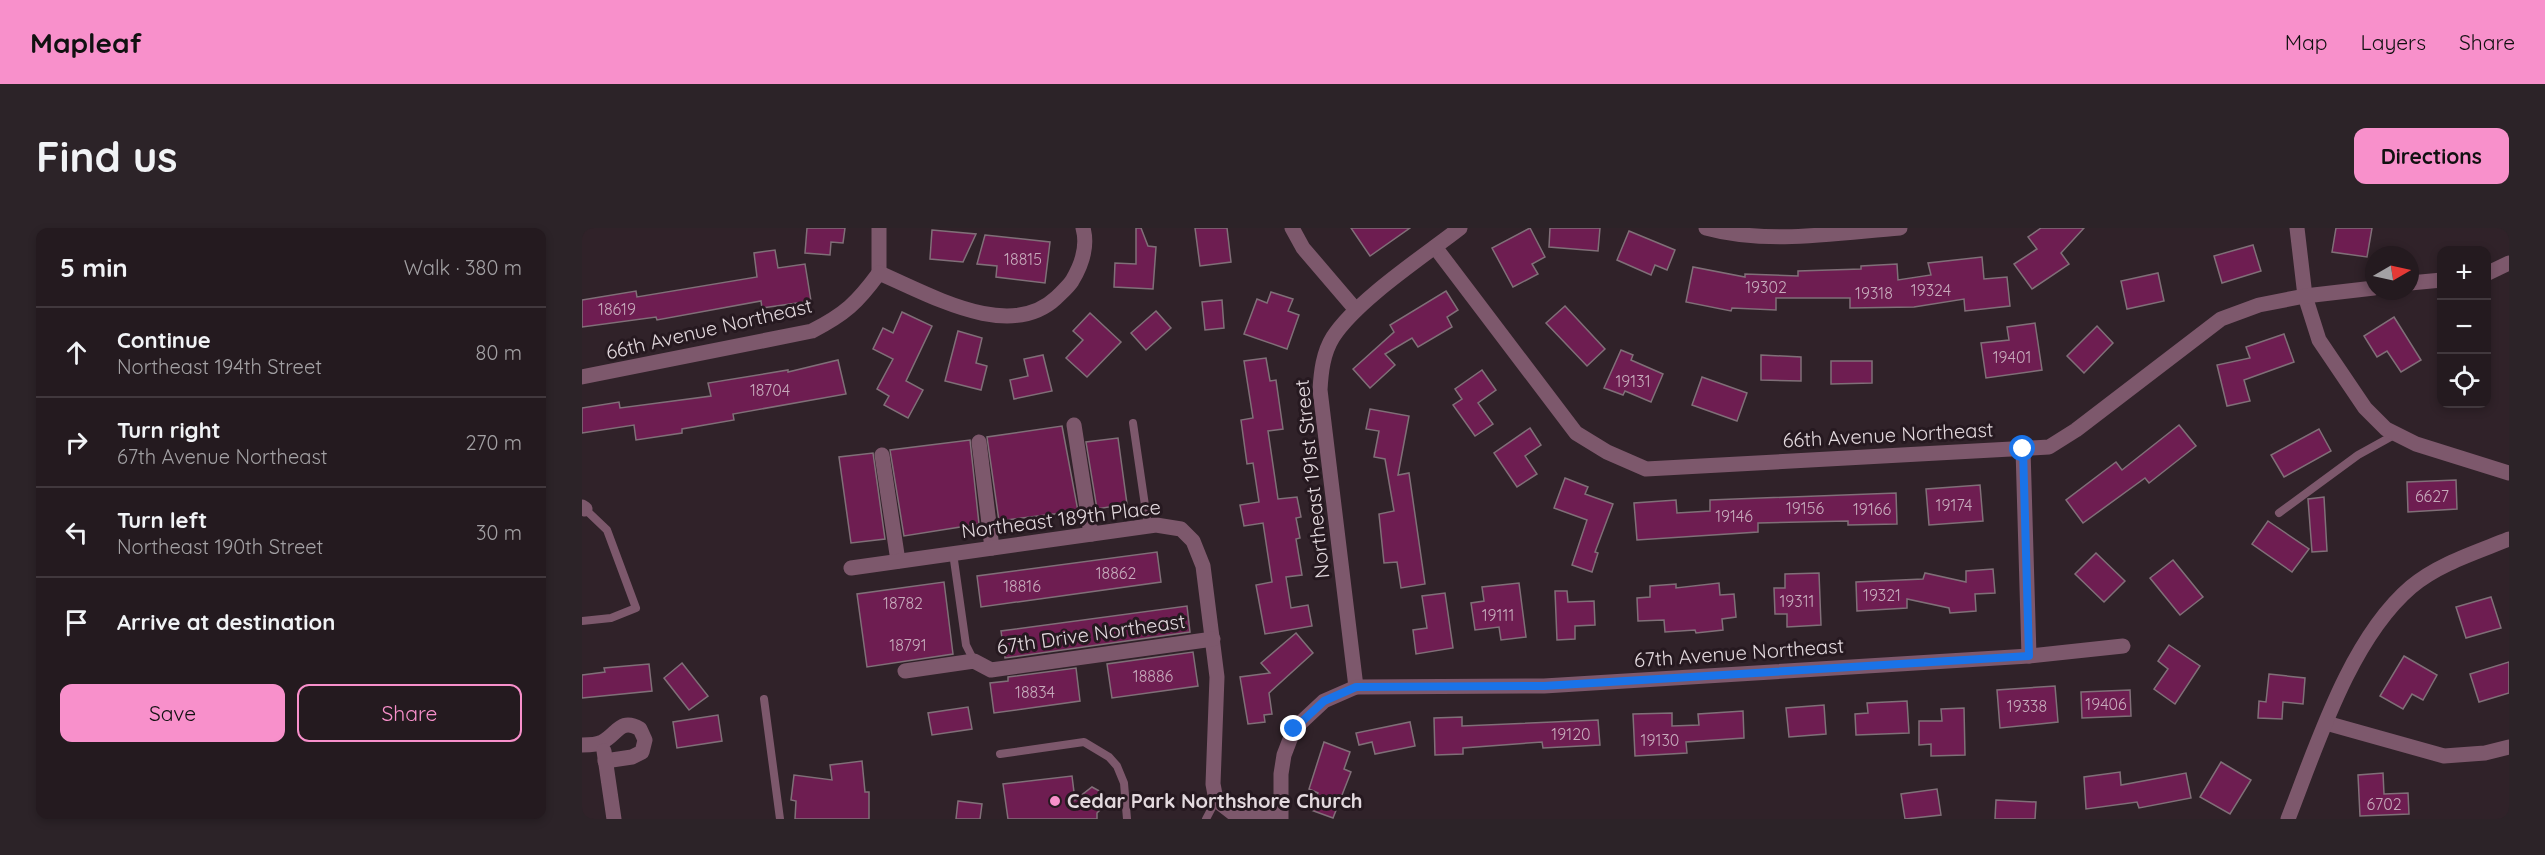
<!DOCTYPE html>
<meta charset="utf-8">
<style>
:root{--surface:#241a1f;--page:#2c2328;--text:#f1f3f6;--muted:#a3a1a4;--line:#41383d;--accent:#f890cb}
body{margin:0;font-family:Quicksand,sans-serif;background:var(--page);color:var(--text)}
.controls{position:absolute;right:18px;top:18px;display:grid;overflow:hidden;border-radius:12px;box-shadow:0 3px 9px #0003}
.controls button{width:54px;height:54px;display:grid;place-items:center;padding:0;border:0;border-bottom:2px solid var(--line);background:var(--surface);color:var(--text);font:30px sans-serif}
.compass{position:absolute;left:1783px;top:18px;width:54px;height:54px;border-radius:50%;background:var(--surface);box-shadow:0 3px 9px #0003;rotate:81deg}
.stop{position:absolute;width:18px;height:18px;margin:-14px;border:4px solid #1a73e8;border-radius:50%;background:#fff}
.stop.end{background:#1a73e8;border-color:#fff;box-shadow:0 2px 6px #0008}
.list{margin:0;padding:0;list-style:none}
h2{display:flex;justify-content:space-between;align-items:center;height:78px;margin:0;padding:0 24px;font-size:26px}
h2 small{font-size:20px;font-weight:400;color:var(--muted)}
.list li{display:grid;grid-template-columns:39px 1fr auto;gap:18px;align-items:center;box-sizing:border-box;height:90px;padding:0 24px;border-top:2px solid var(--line)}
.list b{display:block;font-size:22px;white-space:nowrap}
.list p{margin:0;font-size:20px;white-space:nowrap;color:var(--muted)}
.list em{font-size:20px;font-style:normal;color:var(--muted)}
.actions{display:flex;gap:12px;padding:18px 24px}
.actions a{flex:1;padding:14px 0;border:2px solid var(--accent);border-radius:12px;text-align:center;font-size:21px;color:var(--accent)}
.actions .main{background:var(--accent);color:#111}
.icon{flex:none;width:33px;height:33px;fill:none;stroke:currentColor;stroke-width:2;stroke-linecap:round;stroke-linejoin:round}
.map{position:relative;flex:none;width:1927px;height:591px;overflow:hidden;border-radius:12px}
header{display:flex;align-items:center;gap:36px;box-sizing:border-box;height:84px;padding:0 30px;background:var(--accent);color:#111}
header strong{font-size:28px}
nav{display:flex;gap:33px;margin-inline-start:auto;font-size:21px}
.intro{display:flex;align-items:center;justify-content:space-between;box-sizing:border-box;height:144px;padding:0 36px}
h1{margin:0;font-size:42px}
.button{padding:15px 27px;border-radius:12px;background:var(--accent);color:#111;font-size:21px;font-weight:700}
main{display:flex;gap:36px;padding:0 36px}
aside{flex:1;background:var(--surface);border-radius:12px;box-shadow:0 3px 9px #0003}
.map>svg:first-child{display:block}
</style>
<header>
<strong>Mapleaf</strong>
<nav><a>Map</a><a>Layers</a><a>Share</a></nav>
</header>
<div class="intro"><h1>Find us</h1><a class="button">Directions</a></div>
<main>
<aside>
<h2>5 min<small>Walk · 380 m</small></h2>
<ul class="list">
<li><svg class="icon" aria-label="ahead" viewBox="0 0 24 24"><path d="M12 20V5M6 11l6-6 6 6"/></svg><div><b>Continue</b><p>Northeast 194th Street</p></div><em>80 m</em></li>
<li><svg class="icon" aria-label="right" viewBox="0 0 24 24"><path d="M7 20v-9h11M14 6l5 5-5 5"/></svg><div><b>Turn right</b><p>67th Avenue Northeast</p></div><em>270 m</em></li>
<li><svg class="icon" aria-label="left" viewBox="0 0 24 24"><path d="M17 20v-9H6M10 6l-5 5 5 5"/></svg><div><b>Turn left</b><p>Northeast 190th Street</p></div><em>30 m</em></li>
<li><svg class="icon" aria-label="arrive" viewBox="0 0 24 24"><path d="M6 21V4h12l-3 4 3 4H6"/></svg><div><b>Arrive at destination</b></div></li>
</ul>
<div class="actions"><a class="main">Save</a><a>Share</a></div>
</aside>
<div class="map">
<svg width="1927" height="591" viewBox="0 0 1927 591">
<rect width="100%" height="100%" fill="#302229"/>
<g fill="#6e1d51" stroke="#806f78" stroke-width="1.5">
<path d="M225 0H263L261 15 249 14 248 27 223 25Z"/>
<path d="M554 0H559L566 18 574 19 571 61 532 59 533 35 554 36Z"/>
<path d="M613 0H645L649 34 618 38Z"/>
<path d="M769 0H828L788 28Z"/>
<path d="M948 0 963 29 950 36 956 46 931 59 910 20Z"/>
<path d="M968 0H1018L1016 23 967 19Z"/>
<path d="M1459 0H1502L1479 25 1487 36 1450 61 1432 36 1455 21 1446 9Z"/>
<path d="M1754 0H1790L1785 29 1750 24Z"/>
<path d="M350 2 394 6 381 34 348 31Z"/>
<path d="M1047 3 1093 22 1085 42 1073 37 1069 47 1035 32Z"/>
<path d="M403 7 468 14 463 55 414 49 415 38 395 36Z"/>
<path d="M1671 17 1679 43 1640 55 1632 28Z"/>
<path d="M193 22 196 40 223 36 229 73 180 80 179 73 75 92 74 89 0 99V72L54 63 55 69 175 49 172 25Z"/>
<path d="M1400 29 1402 51 1425 49 1428 78 1383 83 1382 71 1332 79 1268 80V70H1194V82L1150 80 1149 83 1104 74 1111 39 1163 49V46L1216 48V43L1279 41V38L1315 36 1316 52 1349 47 1346 35Z"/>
<path d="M1576 45 1582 73 1545 81 1539 53Z"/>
<path d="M864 63 876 82 865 89 870 99 836 119 830 110 803 126 813 137 788 160 771 141 812 104 808 97Z"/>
<path d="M689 64 711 71 706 83 717 87 705 121 662 106 675 71 685 75Z"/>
<path d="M640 72 642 100 623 102 620 74Z"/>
<path d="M983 78 1023 121 1005 138 964 95Z"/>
<path d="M574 83 589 100 564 122 549 105Z"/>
<path d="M320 84 350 98 324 153 341 162 326 190 302 177 307 168 295 161 311 131 291 121 301 100 311 105Z"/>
<path d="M508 85 539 114 505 149 484 130 501 112 491 103Z"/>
<path d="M1812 89 1839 132 1819 144 1805 123 1795 129 1782 108Z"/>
<path d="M1453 95 1460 142 1404 150 1399 115 1427 112 1425 99Z"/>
<path d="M1515 98 1531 115 1502 145 1485 128Z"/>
<path d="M376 103 400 110 394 135 405 138 399 162 363 153Z"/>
<path d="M1702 106 1712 134 1662 152 1668 173 1645 178 1635 137 1668 130 1664 119Z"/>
<path d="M1039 122 1051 127 1049 132 1081 146 1069 174 1043 163 1041 167 1022 160Z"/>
<path d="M461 127 470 163 432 171 428 152 446 148 442 131Z"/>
<path d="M1179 127 1219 129V153L1179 152Z"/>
<path d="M684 130 688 153 694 152 701 201 686 203 696 271 715 269 719 289 714 290 718 310 714 311 720 347 704 349 709 380 726 377 730 398 683 406 674 357 690 354 681 295 662 298 658 277 677 274 671 235 665 236 659 192 671 190 662 133Z"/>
<path d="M256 132 264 166 151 186 152 192 100 201V205L54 212 52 197 0 205V180L37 174 38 180 129 168 126 155 206 142V144Z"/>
<path d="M1249 133H1290V155L1249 156Z"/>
<path d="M900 142 914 162 896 175 911 196 893 208 871 177 880 171 873 161Z"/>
<path d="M1120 149 1165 165 1155 193 1110 177Z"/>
<path d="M788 181 827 188 816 247 827 245 843 356 819 360 815 334 802 335 797 286 812 283 803 231 792 229 797 203 784 201Z"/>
<path d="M1597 197 1614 218 1567 255 1563 250 1501 295 1484 272 1534 234 1540 242Z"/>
<path d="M480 198 496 283 417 293 405 209Z"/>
<path d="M948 200 959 217 943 228 955 246 935 259 912 225Z"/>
<path d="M1737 201 1749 223 1702 249 1689 227Z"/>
<path d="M536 210 545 276 515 281 504 214Z"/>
<path d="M388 212 397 296 322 308 308 222Z"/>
<path d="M291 225 303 311 269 315 257 229Z"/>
<path d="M983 250 1006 259 1003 266 1031 276 1013 324 1016 325 1010 344 990 337 1005 292 972 280Z"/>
<path d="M1874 252 1875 281 1826 284 1825 254Z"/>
<path d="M1398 257 1401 293 1347 297 1344 261Z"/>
<path d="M1314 265 1315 296 1266 297V293L1176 295V304L1055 312 1052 275 1094 272 1095 285 1128 283V272Z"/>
<path d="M1742 269 1745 323 1730 324 1726 271Z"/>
<path d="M1686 293 1727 321 1710 344 1670 316Z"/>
<path d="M575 324 579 354 399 379 395 348Z"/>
<path d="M1514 325 1543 353 1522 374 1493 346Z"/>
<path d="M1591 332 1621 369 1598 387 1568 350Z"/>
<path d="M1411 341 1413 365 1393 366 1394 383 1368 385 1367 380 1325 371V380L1275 383 1274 354 1341 351 1343 345 1384 354V343Z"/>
<path d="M1237 345 1239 397 1205 399V386H1193L1192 360H1203V346Z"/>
<path d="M362 354 371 426 285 439 275 366Z"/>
<path d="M937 355 944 409 919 412 917 399 893 402 889 375 902 373 900 359Z"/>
<path d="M1137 355 1138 367 1152 366 1154 389 1140 391 1141 402 1114 405 1113 402 1083 404 1082 392 1056 393 1055 370 1068 369V358L1094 356V360Z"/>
<path d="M973 363H985L986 374 1012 373 1013 397 993 398V411L975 412Z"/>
<path d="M863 365 871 420 834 426 831 402 845 400 840 368Z"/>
<path d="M1909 369 1919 400 1884 410 1874 379Z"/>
<path d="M605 378 608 404 423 430 419 403Z"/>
<path d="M714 405 731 425 687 465 690 486 682 487 683 494 666 496 658 449 688 445 679 435Z"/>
<path d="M1587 417 1618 438 1593 476 1572 461 1586 441 1576 433Z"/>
<path d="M611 424 616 458 530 470 525 436Z"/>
<path d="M1822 428 1855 447 1841 472 1830 466 1821 481 1798 468Z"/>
<path d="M1927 434V465L1897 474 1888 446Z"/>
<path d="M100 435 126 468 107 482 82 450Z"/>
<path d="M67 436 70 463 0 470V447L23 444 22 440Z"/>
<path d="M494 440 498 473 412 485 408 455 426 453V449Z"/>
<path d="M1687 446 1723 450 1721 476 1701 474 1700 491 1676 490 1677 473 1684 474Z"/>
<path d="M1473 458 1476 494 1418 500 1415 462Z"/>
<path d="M1548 462 1549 488 1500 490 1499 464Z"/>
<path d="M1325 473 1327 505 1274 507 1273 486 1286 485 1285 475Z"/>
<path d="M1242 477 1244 506 1207 509 1204 480Z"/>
<path d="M386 479 390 501 350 507 346 485Z"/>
<path d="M1382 480 1383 527 1349 528V516L1337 517V493H1360L1359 481Z"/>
<path d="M1161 483 1162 510 1104 514 1105 525 1053 528 1051 486 1090 485V498L1117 497 1116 486Z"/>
<path d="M136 487 140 513 95 520 91 494Z"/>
<path d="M880 489V498L1016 492 1018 517 961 520 960 514 881 520V526L853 527 852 490Z"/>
<path d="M828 494 833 518 793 526 790 514 777 517 774 505Z"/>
<path d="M742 514 768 524 762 541 769 544 751 590 729 582 736 565 727 561Z"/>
<path d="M280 533 283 564H287V591H213L214 573 209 572 212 547 250 552 248 537Z"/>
<path d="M1639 534 1669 552 1648 586 1618 569Z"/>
<path d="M1538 544 1539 557 1604 545 1609 570 1557 580 1555 574 1504 581 1502 549Z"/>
<path d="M1801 545 1802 566 1826 565 1827 586 1778 588 1776 547Z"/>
<path d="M490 548 493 572 510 559 521 565 522 578 515 585V591H426L421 556Z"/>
<path d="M1355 561 1359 587 1323 591 1319 566Z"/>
<path d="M1414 572 1454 574 1453 591H1413Z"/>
<path d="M376 573 400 576 398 591H374Z"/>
</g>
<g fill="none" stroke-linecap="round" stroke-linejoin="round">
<g stroke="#7d586c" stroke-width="8">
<path d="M551 195 566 298"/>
<path d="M1697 285 1776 227 1814 206"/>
<path d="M371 325 384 417 392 433"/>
<path d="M0 393 29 390 54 380 25 302 3 281"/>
<path d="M182 471 198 591"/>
<path d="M418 526 502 514 527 529 535 538 542 555 545 591"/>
<path d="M624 591 634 572"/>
</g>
<g stroke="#7d586c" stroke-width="15">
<path d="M710 0 721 20 774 82"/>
<path d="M1124 0C1185 17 1256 5 1318 0"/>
<path d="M1715 0 1723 68 1737 112 1783 180 1804 201 1834 216 1927 245"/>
<path d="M853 19 994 205 1025 224 1064 241 1467 219 1494 202 1639 91 1677 77 1723 68 1792 60"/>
<path d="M297 45V0"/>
<path d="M1904 46 1927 35"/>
<path d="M1828 55 1860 52"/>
<path d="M0 149 230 103C263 86 275 75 297 45 347 66 427 114 474 70 480 64 486 59 490 53 499 38 506 18 501 0"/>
<path d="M492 197 509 306"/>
<path d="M397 214 410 320"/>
<path d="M1441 221 1447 428"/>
<path d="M300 227 316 333"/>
<path d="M0 279 3 281"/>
<path d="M269 340 574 297 599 301 611 313 621 338 635 449 631 556 634 572 652 586 698 585"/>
<path d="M323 443 392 433 409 442 631 411"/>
<path d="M774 459 738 162C739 144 741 125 751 109 775 72 842 28 878 0"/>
<path d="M1744 495 1862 528 1903 525 1927 519"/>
<path d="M0 517C6 517 15 517 20 514 35 507 38 489 58 501L63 512 60 524 50 529 23 533"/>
<path d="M22 523 32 591"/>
<path d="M699 591V546L702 527 712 501 742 473 774 459 962 458 1447 428 1541 418"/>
<path d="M1706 591C1735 517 1768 411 1829 359 1856 336 1895 324 1927 311"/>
</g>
</g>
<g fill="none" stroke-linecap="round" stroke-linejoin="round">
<path stroke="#1a73e8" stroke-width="8" d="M712 501 742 473 774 459 962 458 1447 428 1441 221"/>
</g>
<circle fill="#f890cb" stroke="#261920" stroke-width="2" cx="473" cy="573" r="6"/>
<g text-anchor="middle" stroke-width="6" stroke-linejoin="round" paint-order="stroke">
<g font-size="16" fill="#c6aabb">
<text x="441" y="37">18815</text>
<text x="1184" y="65">19302</text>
<text x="1349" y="68">19324</text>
<text x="1292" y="71">19318</text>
<text x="35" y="87">18619</text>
<text x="1430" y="135">19401</text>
<text x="1051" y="159">19131</text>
<text x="188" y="168">18704</text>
<text x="1850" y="274">6627</text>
<text x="1372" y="283">19174</text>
<text x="1223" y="286">19156</text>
<text x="1290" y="287">19166</text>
<text x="1152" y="294">19146</text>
<text x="534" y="351">18862</text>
<text x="440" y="364">18816</text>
<text x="1300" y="373">19321</text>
<text x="1215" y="379">19311</text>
<text x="321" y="381">18782</text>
<text x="916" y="393">19111</text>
<text x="326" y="423">18791</text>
<text x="571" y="454">18886</text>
<text x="453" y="470">18834</text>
<text x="1524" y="482">19406</text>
<text x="1445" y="484">19338</text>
<text x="989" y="512">19120</text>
<text x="1078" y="518">19130</text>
<text x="1802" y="582">6702</text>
</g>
<g font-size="20" fill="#e3d9de" stroke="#261920">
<text transform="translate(127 101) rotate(-13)" y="7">66th Avenue Northeast</text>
<text transform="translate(1306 207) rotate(-3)" y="7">66th Avenue Northeast</text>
<text transform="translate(730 251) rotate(-96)" y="7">Northeast 191st Street</text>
<text transform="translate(479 291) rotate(-7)" y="7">Northeast 189th Place</text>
<text transform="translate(509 406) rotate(-8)" y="7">67th Drive Northeast</text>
<text transform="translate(1157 425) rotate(-4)" y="7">67th Avenue Northeast</text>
</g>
<g font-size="20" font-weight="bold" fill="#e3d9de" stroke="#261920" text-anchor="start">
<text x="485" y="580">Cedar Park Northshore Church</text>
</g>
</g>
</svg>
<div class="controls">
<button>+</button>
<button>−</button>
<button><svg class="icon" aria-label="locate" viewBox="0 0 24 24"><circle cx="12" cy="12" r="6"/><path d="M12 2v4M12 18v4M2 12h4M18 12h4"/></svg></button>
</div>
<svg class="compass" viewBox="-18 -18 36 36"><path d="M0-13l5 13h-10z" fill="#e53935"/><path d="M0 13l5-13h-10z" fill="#a3a1a4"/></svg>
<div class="stop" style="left:1441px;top:221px"></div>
<div class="stop end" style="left:712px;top:501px"></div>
</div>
</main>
